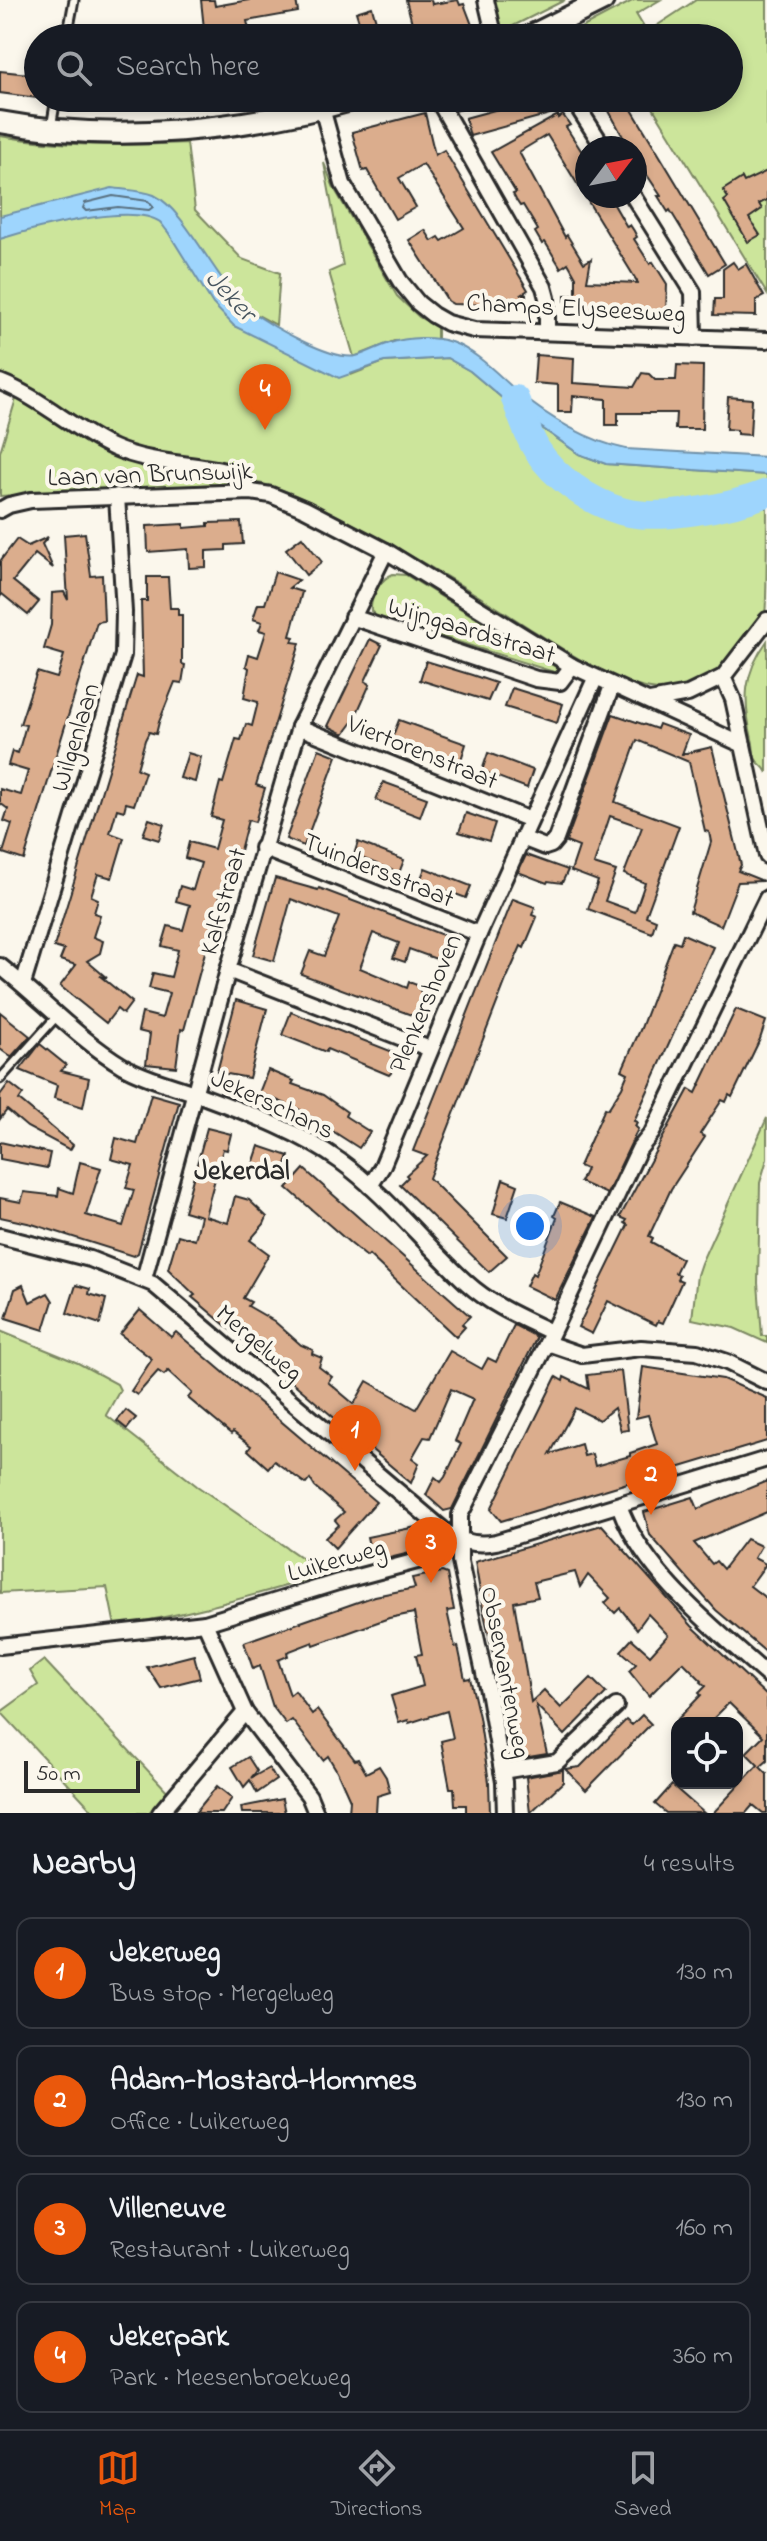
<!DOCTYPE html>
<meta charset="utf-8">
<style>
:root{--surface:#171b24;--page:#20242c;--text:#f1f3f6;--muted:#9ea1a6;--line:#363941;--accent:#ea580c}
body{margin:0;font-family:"Indie Flower",sans-serif;background:var(--page);color:var(--text)}
.controls{position:absolute;right:24px;bottom:24px;display:grid;overflow:hidden;border-radius:16px;box-shadow:0 4px 12px #0003}
.controls button{width:72px;height:72px;display:grid;place-items:center;padding:0;border:0;border-bottom:2px solid var(--line);background:var(--surface);color:var(--text);font:40px sans-serif}
.compass{position:absolute;left:575px;top:136px;width:72px;height:72px;border-radius:50%;background:var(--surface);box-shadow:0 4px 12px #0003;rotate:58deg}
.scale{position:absolute;left:24px;bottom:20px;width:116px;box-sizing:border-box;padding-left:8px;border:4px solid #2b2b2b;border-top:0;font-size:22px;line-height:28px;white-space:nowrap;color:#2b2b2b;-webkit-text-stroke:6px #fbf7ec;paint-order:stroke}
.you{position:absolute;left:530px;top:1226px;width:28px;height:28px;margin:-20px;border:6px solid #fff;border-radius:50%;background:#1a73e8;box-shadow:0 0 0 12px #1a73e833}
.badge{display:grid;place-items:center;width:52px;height:52px;border-radius:50%;background:var(--accent);color:#fff;font-size:26px;font-weight:700}
.pin{position:absolute;translate:-50% -66px;filter:drop-shadow(0 2px 4px #0008)}
.pin::after{content:'';position:absolute;top:42px;width:28px;height:24px;background:inherit;clip-path:polygon(0 0,100% 0,50% 100%)}
.list{margin:0;padding:0;list-style:none}
h2{display:flex;justify-content:space-between;align-items:center;height:104px;margin:0;padding:0 32px;font-size:34px}
h2 small{font-size:26px;font-weight:400;color:var(--muted)}
.list li{display:grid;grid-template-columns:52px 1fr auto;gap:24px;align-items:center;box-sizing:border-box;height:112px;margin:0 16px 16px;padding:0 16px;border:2px solid var(--line);border-radius:16px}
.list b{display:block;font-size:30px;white-space:nowrap}
.list p{margin:0;font-size:26px;white-space:nowrap;color:var(--muted)}
.list em{font-size:26px;font-style:normal;color:var(--muted)}
.icon{flex:none;width:44px;height:44px;fill:none;stroke:currentColor;stroke-width:2;stroke-linecap:round;stroke-linejoin:round}
.map{position:relative;flex:none;width:767px;height:1813px;overflow:hidden}
.search{position:absolute;background:var(--surface);box-shadow:0 4px 12px #0003;left:24px;right:24px;top:24px;height:88px;display:flex;align-items:center;gap:20px;box-sizing:border-box;padding:0 28px;border-radius:44px;color:var(--muted);font-size:30px}
.sheet{height:616px;background:var(--surface)}
nav{display:flex;justify-content:space-around;align-items:center;box-sizing:border-box;height:112px;border-top:2px solid var(--line);background:var(--surface);font-size:22px;color:var(--muted)}
nav a{display:grid;justify-items:center;gap:4px}
nav .on{color:var(--accent)}
.map>svg:first-child{display:block}
</style>
<div class="map">
<svg width="767" height="1813" viewBox="0 0 767 1813">
<rect width="100%" height="100%" fill="#fbf7ec"/>
<filter id="ink" filterUnits="userSpaceOnUse"><feTurbulence type="fractalNoise" baseFrequency=".0125" numOctaves="2"/><feDisplacementMap in="SourceGraphic" scale="16" xChannelSelector="R" yChannelSelector="G"/><feConvolveMatrix kernelMatrix="1 2 1 2 8 2 1 2 1" color-interpolation-filters="sRGB"/></filter>
<g filter="url(#ink)">
<g fill="#cce59b" stroke="#7c8863" stroke-width="2">
<path d="M493 0H565L501 32Z"/>
<path d="M634 0H660L636 14 646 31 634 38H609L606 34 599 38H562Z"/>
<path d="M696 0H767V294L647 98H729V38H638Z"/>
<path d="M0 136C63 147 124 146 187 143L195 210 242 259 280 273 276 325 250 311 234 326 351 375 384 362 447 358 470 371 515 409 579 454 606 464 767 475C767 497 767 602 765 615 762 622 756 628 751 635 729 665 703 689 662 690 622 690 559 647 526 626 468 589 409 553 347 521 317 506 287 487 252 482L0 496V452L18 392 0 385Z"/>
<path d="M324 163 334 188 397 296 419 317 437 327V340L394 341 354 357 329 272 343 266Z"/>
<path d="M393 574 406 575 562 671 560 674 376 616 371 611C370 597 380 579 393 574Z"/>
<path d="M767 641V773C764 765 758 765 755 758 753 753 754 745 752 739 743 701 743 674 767 641Z"/>
<path d="M767 1118V1159L760 1183 758 1283 762 1336H767V1343L734 1328 692 1319 697 1275 701 1263Z"/>
<path d="M0 1331 78 1363 117 1384 120 1390 106 1415 197 1486 322 1572 317 1577C250 1596 184 1616 115 1626L107 1587 0 1593Z"/>
<path d="M44 1660 170 1794 148 1813H95L1 1712 38 1685 30 1671Z"/>
</g>
<path fill="#9ed5fd" stroke="#7091a9" stroke-width="2" d="M112 188C125 190 142 190 154 195 187 211 217 285 251 311 271 326 332 361 356 356 368 353 379 346 390 343 407 337 434 336 451 342 477 351 498 375 519 393 549 418 588 441 626 449L767 457V475L606 464 579 454 515 409 470 371 447 358 384 362 339 378 234 326 213 304 168 232C165 229 163 225 160 222 131 202 32 229 0 239V216Z"/>
<g fill="none" stroke-linecap="round" stroke-linejoin="round">
<path stroke="#596f7f" stroke-width="2" d="M113 196 148 201 153 207 149 210 118 207 86 211 83 208 85 203Z"/>
<path stroke="#9ed5fd" stroke-width="28" d="M515 399C522 415 527 435 537 450 554 477 590 502 621 511 658 522 731 507 767 493"/>
</g>
<g fill="#dbad8d" stroke="#2b2b2b" stroke-width="2" fill-rule="evenodd">
<path d="M201 0H214L215 6 249 0H296L298 12 247 21 251 38H205Z"/>
<path d="M406 0H431L432 4 458 0 460 5 464 4 472 25 467 26 469 32 452 38H373V35L412 23Z"/>
<path d="M372 7 379 32 364 37 356 12Z"/>
<path d="M0 71 38 75V98L0 93Z"/>
<path d="M539 98H553L557 112 470 136 465 118Z"/>
<path d="M602 98H625L725 264 709 274 670 210 668 212 658 196H661L635 157V148H629Z"/>
<path d="M425 113 435 155 444 150 528 290 522 294H526V309L485 308 486 305 453 304 448 301 409 240 425 230 432 241 439 237 442 241 464 228 423 164 399 178 416 207 395 219 367 170 363 171 352 132Z"/>
<path d="M558 115V118L563 115 570 125 566 127 582 152 587 149V196H609L627 227 630 225 634 231 637 237 634 239 650 264 653 262 667 284 666 313 565 310V295H576V277L568 263 561 268 545 242 542 244 535 232 538 230 523 205 520 206 516 200 513 194 516 193 491 152ZM547 135 565 164 638 283 587 281 591 259 584 263 567 235 565 237 519 152Z"/>
<path d="M767 171V200L759 204 762 209 749 218 760 235 748 242 724 201 728 198 723 190 742 178 744 182Z"/>
<path d="M733 262 738 269 746 264 764 296 756 300V316L714 315 715 299H723V269Z"/>
<path d="M536 355 574 358 573 383 634 387 642 373 649 374 655 380H676L677 365 703 366 702 429H675L676 413H618V425H606V399L573 396 572 412H558V385L534 383Z"/>
<path d="M728 397 752 399 750 435 737 434V430L726 429Z"/>
<path d="M241 522 243 544 226 545V550L206 551V567L189 568 188 549 148 552 147 526 184 524V528L208 526V523Z"/>
<path d="M85 533 91 576 102 575 104 621 97 622 24 860 3 853 12 824 4 821 8 809 0 803V789L21 795 28 771 8 765 12 751 18 753 26 725 20 724 37 672 57 678 64 655 44 649 51 625 52 593 64 592 68 600 64 535Z"/>
<path d="M48 537 42 544 53 568 35 554 13 581 39 602 28 615 2 594 0 597V561L17 539 28 546Z"/>
<path d="M302 537 322 562 306 575 286 549Z"/>
<path d="M275 572 299 580 289 588 302 592 290 636 294 637 292 642 300 643 256 785 265 788 255 822 248 820 238 858 231 856 184 1030 181 1029 176 1067 146 1064 150 1034 138 1031 142 1013 162 1018 169 993 149 988 153 973 171 977 178 950 162 946 168 926 183 930 190 905 176 901 180 886 193 890 201 863 185 858 189 842 214 849 222 820 211 817 220 782 223 783 236 739 241 740 246 724 252 726 258 702 244 698 249 668 246 666 249 654 258 657 266 632 259 630 262 622 253 619 258 604H265Z"/>
<path d="M147 577H168L170 608H178V615H182V664L185 665 182 683 175 682 159 722 156 734 149 732 145 740 137 769 145 772 134 805 126 803 124 811 117 809 110 833 124 838 112 878 98 874 91 896 98 899 94 913 100 915 93 937 103 941 100 953 87 961 107 978 100 976 132 1002 123 1014 117 1009 106 1023 60 986 76 965 60 960 64 950 54 947 137 675 143 677 141 601H147Z"/>
<path d="M370 639 382 645 365 681 370 684 353 722 344 734 328 726Z"/>
<path d="M426 661 472 675 496 683 488 701 420 680Z"/>
<path d="M512 688 563 704 557 723 505 707Z"/>
<path d="M613 714 657 729 659 724 689 735 682 754 712 747 741 865 738 871 763 881 738 882 721 926 690 912 711 842 709 832 705 831 689 762 637 740 615 802 679 826 646 916 656 920 652 933 588 909 598 881 571 871 579 847 566 842ZM610 816 642 827 624 874 645 883 635 912 605 901 616 871 594 864Z"/>
<path d="M399 720 466 744 460 763 392 738Z"/>
<path d="M319 749 337 756 304 846 286 839Z"/>
<path d="M188 753 201 757 195 782 180 778Z"/>
<path d="M488 753 533 770 527 788 482 771Z"/>
<path d="M383 782 427 798 420 817 376 800Z"/>
<path d="M466 813 495 823 489 841 459 832Z"/>
<path d="M149 819 164 824 159 840 143 835Z"/>
<path d="M358 842 404 860 399 873 354 855Z"/>
<path d="M526 855 568 870 562 883 548 881 547 883 518 872Z"/>
<path d="M425 868 471 886 466 898 420 881Z"/>
<path d="M275 878 318 890 319 888 448 937 439 960 409 949 405 962 393 958 399 943 373 933 360 968 407 988 409 982 417 985 422 994 414 1016 301 974 310 951 324 956 339 917 291 899 274 961 253 955Z"/>
<path d="M513 899 535 907 532 915 537 917 524 948 521 946 506 980 429 1178 507 1256 489 1272 400 1185 408 1177 406 1175 427 1156 413 1151Z"/>
<path d="M683 934 713 947 634 1121 637 1122 635 1126 638 1129 607 1194 580 1182 586 1169 579 1166 605 1108 608 1109 622 1087 628 1073 622 1070 641 1028 674 941 680 943Z"/>
<path d="M236 1000 267 1009 249 1078 217 1072Z"/>
<path d="M736 1009 766 1021 760 1039 732 1097 729 1095 726 1102 722 1100 700 1134 705 1137 671 1189 649 1236 653 1238 651 1242 682 1259 675 1273 679 1275 677 1279 682 1281 663 1323 658 1321 656 1325 608 1301 592 1334 578 1327 628 1225 625 1223 627 1220 620 1217 689 1089 696 1093Z"/>
<path d="M0 1012 30 1036 11 1057 0 1049Z"/>
<path d="M291 1012 398 1054 391 1073 389 1075 327 1049 326 1052 282 1035Z"/>
<path d="M40 1044 66 1065 61 1071 89 1078 83 1107 54 1098 57 1085 20 1070Z"/>
<path d="M268 1070 294 1081 292 1084 323 1095 347 1112 345 1116 370 1132 359 1148 298 1109 259 1093Z"/>
<path d="M9 1083 23 1094 19 1100 73 1145 70 1150 27 1127 7 1110 0 1119V1095Z"/>
<path d="M151 1094 179 1102 138 1253 133 1256 32 1224 0 1217V1198L21 1202 24 1192 58 1196 59 1188 73 1193 80 1162 101 1168 86 1215 123 1226 134 1190 126 1188 133 1165 111 1159 116 1138 137 1144Z"/>
<path d="M207 1128 231 1134 227 1150 223 1149 205 1216 228 1223 235 1196 249 1200 267 1217 264 1224 250 1240 269 1254 243 1298 251 1302 248 1306 274 1321 301 1345 313 1350 312 1354 322 1358 319 1367 332 1377 328 1382 354 1404 367 1381 416 1409 450 1351 482 1369 488 1358 496 1362 514 1325 537 1337 452 1509 444 1511 426 1495 435 1477 441 1482 445 1477 461 1444 455 1441 473 1399 451 1389 430 1438 424 1437 412 1458 419 1463 411 1483 192 1297 195 1295 168 1269 178 1235 195 1240 201 1216 184 1211Z"/>
<path d="M0 1142 50 1153 47 1168 0 1159Z"/>
<path d="M259 1146 289 1156 280 1180 251 1170Z"/>
<path d="M304 1169 470 1316 462 1324 465 1327 456 1337 369 1255 367 1257 350 1243 287 1188Z"/>
<path d="M503 1179 518 1185 507 1218 493 1214Z"/>
<path d="M560 1202 596 1217 555 1300 526 1286 532 1273 535 1275 557 1218 554 1216Z"/>
<path d="M23 1285 30 1302 48 1293 53 1301 44 1330 6 1318 15 1289Z"/>
<path d="M76 1285 90 1289 89 1294 106 1299 100 1324 67 1313Z"/>
<path d="M140 1310 171 1337 176 1332 376 1502 335 1548 325 1538 339 1525 335 1520 344 1512 315 1487 310 1479 306 1484 274 1461 268 1468 248 1450 251 1446 233 1432 231 1434 188 1398 192 1393 168 1371 164 1375 158 1371 137 1395 131 1391 152 1359 120 1334Z"/>
<path d="M643 1367 723 1379 767 1398V1441L501 1521 491 1509 556 1377 563 1381 564 1377 589 1389 587 1375 621 1371 628 1430 621 1431 614 1408 599 1420 575 1408 550 1454 581 1444 584 1456 592 1454 595 1466 630 1456V1453L657 1444 648 1415 636 1418Z"/>
<path d="M126 1410 136 1418 127 1429 117 1421Z"/>
<path d="M767 1481V1512L694 1543 712 1564 716 1561 723 1569 746 1539 761 1546 754 1558 766 1564 750 1586 767 1599V1653L716 1610 691 1582 650 1535 644 1512 693 1497 698 1509Z"/>
<path d="M602 1525 692 1626 767 1696V1761L760 1767 767 1774V1813H763L753 1805 746 1813H713L758 1765 746 1753 763 1736 729 1703 709 1723H674L701 1695 699 1693 706 1686 701 1682 702 1681 683 1662 649 1696 629 1671 636 1664 621 1651 632 1639 650 1655 668 1635 648 1614 637 1629 620 1608 615 1613 605 1603 610 1598 588 1575 580 1587 575 1572 534 1582 538 1597 514 1602 531 1702 544 1690 561 1708 591 1678 606 1693 565 1735 536 1705 547 1754 523 1758 514 1718 508 1720 483 1609 475 1562Z"/>
<path d="M416 1527 422 1550 373 1562 367 1537Z"/>
<path d="M442 1572 447 1574 454 1610 447 1611 455 1647 458 1646 465 1679 470 1678 479 1717 489 1782 490 1813H466V1805H455L454 1788H450L441 1741 453 1738 447 1711 409 1723 408 1720 399 1723 391 1696 423 1686 416 1655 422 1654 414 1613 389 1618 314 1645 313 1642 287 1652 288 1656 278 1660 290 1695 295 1691 312 1714 317 1710 355 1760 358 1759 366 1773 379 1766 386 1777 390 1792 377 1796 376 1813H349L350 1800 337 1771 328 1756 323 1760 292 1720 286 1724 273 1707 260 1666 253 1669 244 1642 375 1596 415 1588 412 1578Z"/>
<path d="M194 1655 200 1678 180 1683 161 1688 147 1667Z"/>
<path d="M642 1715 651 1724 586 1790 565 1769 580 1767 626 1720 632 1725Z"/>
<path d="M248 1757 257 1771 251 1778 269 1768 276 1780 257 1793 250 1780 244 1787 232 1767Z"/>
<path d="M563 1770V1782L530 1813 526 1777Z"/>
<path d="M672 1785 704 1813H666L655 1804Z"/>
<path d="M217 1786 232 1798 222 1813H195Z"/>
<path d="M282 1799 285 1813H242L241 1807Z"/>
</g>
<g fill="none" stroke-linecap="round" stroke-linejoin="round">
<g stroke="#2b2b2b" stroke-width="13">
<g id="service">
<path d="M67 38 74 0"/>
<path d="M51 128 56 98"/>
<path d="M0 1079 58 1015"/>
</g>
</g>
<g stroke="#2b2b2b" stroke-width="20">
<g id="minor">
<path d="M486 0 495 38"/>
<path d="M437 98 544 287 547 298V332"/>
<path d="M572 98 604 148"/>
<path d="M441 105 469 98"/>
<path d="M322 108 343 184 400 281 418 303 433 315 447 323 474 330 767 340"/>
<path d="M633 196 693 292 694 338"/>
<path d="M0 382C41 398 74 430 114 448 148 463 189 463 225 471L237 476 251 492"/>
<path d="M0 510 9 505 31 500 251 492 271 495 305 509 386 551 572 666 743 745"/>
<path d="M352 617 536 679 560 682 572 666"/>
<path d="M723 677 733 699 767 856"/>
<path d="M650 701 688 694 723 677 767 620"/>
<path d="M299 727 530 820"/>
<path d="M522 838 545 847 551 845 556 839 612 686"/>
<path d="M262 848 479 934"/>
<path d="M0 966C41 998 78 1039 123 1066 146 1079 172 1085 197 1094 245 1112 297 1130 340 1161 387 1195 424 1244 467 1283 491 1305 522 1318 551 1332"/>
<path d="M228 970 430 1049"/>
<path d="M23 984 123 655 124 612 117 496"/>
<path d="M370 1186 382 1167 479 934 595 679"/>
<path d="M0 1236 90 1259 153 1284 447 1533C463 1543 478 1546 496 1542L767 1459"/>
<path d="M144 1279 228 970 299 727 386 551"/>
<path d="M547 1343 582 1355 641 1348 697 1352 727 1362 767 1382"/>
<path d="M619 1505C643 1573 714 1628 767 1675"/>
<path d="M205 1623 245 1712 309 1796 316 1813"/>
<path d="M0 1646 205 1623 338 1582 436 1556 444 1553 459 1540"/>
<path d="M502 1771 557 1762 616 1706"/>
<path d="M160 1813 245 1712"/>
<path d="M505 1813 504 1782 489 1696 460 1562V1515L547 1343 639 1149 652 1133 767 898"/>
</g>
</g>
<g stroke="#2b2b2b" stroke-width="26">
<g id="secondary">
<path d="M527 38 603 0"/>
<path d="M0 122C118 144 244 130 359 98"/>
</g>
</g>
<use href="#service" stroke="#fbf7ec" stroke-width="7"/>
<use href="#minor" stroke="#fbf7ec" stroke-width="14"/>
<use href="#secondary" stroke="#fbf7ec" stroke-width="20"/>
</g>
</g>
<g text-anchor="middle" stroke-width="8" stroke-linejoin="round" paint-order="stroke">
<g font-size="26" fill="#2b2b2b" stroke="#fbf7ec">
<text transform="translate(576 307) rotate(3)" y="9">Champs Elyseesweg</text>
<text transform="translate(150 473) rotate(-2)" y="9">Laan van Brunswijk</text>
<text transform="translate(472 629) rotate(17)" y="9">Wijngaardstraat</text>
<text transform="translate(74 737) rotate(-73)" y="9">Wilgenlaan</text>
<text transform="translate(423 751) rotate(22)" y="9">Viertorenstraat</text>
<text transform="translate(379 869) rotate(22)" y="9">Tuindersstraat</text>
<text transform="translate(222 901) rotate(-74)" y="9">Kalfstraat</text>
<text transform="translate(424 1003) rotate(-67)" y="9">Plenkershoven</text>
<text transform="translate(273 1103) rotate(25)" y="9">Jekerschans</text>
<text transform="translate(260 1342) rotate(40)" y="9">Mergelweg</text>
<text transform="translate(336 1559) rotate(-16)" y="9">Luikerweg</text>
<text transform="translate(507 1672) rotate(79)" y="9">Observantenweg</text>
</g>
<g font-size="28" font-style="italic" fill="#485660" stroke="#fbf7ec">
<text transform="translate(232 294) rotate(47)" y="10">Jeker</text>
</g>
<g font-size="28" font-weight="bold" fill="#2b2b2b" stroke="#fbf7ec">
<text x="242" y="1179">Jekerdal</text>
</g>
</g>
</svg>
<div class="controls">
<button><svg class="icon" aria-label="locate" viewBox="0 0 24 24"><circle cx="12" cy="12" r="6"/><path d="M12 2v4M12 18v4M2 12h4M18 12h4"/></svg></button>
</div>
<svg class="compass" viewBox="-18 -18 36 36"><path d="M0-13l5 13h-10z" fill="#e53935"/><path d="M0 13l5-13h-10z" fill="#9ea1a6"/></svg>
<div class="scale">50 m</div>
<div class="you"></div>
<div class="pin badge" style="left:355px;top:1471px">1</div>
<div class="pin badge" style="left:651px;top:1515px">2</div>
<div class="pin badge" style="left:431px;top:1583px">3</div>
<div class="pin badge" style="left:265px;top:430px">4</div>
<div class="search"><svg class="icon" aria-label="search" viewBox="0 0 24 24"><circle cx="10" cy="10" r="6"/><path d="M15 15l6 6"/></svg>Search here</div>
</div>
<section class="sheet">
<h2>Nearby<small>4 results</small></h2>
<ul class="list">
<li><span class="badge">1</span><div><b>Jekerweg</b><p>Bus stop · Mergelweg</p></div><em>130 m</em></li>
<li><span class="badge">2</span><div><b>Adam-Mostard-Hommes</b><p>Office · Luikerweg</p></div><em>130 m</em></li>
<li><span class="badge">3</span><div><b>Villeneuve</b><p>Restaurant · Luikerweg</p></div><em>160 m</em></li>
<li><span class="badge">4</span><div><b>Jekerpark</b><p>Park · Meesenbroekweg</p></div><em>360 m</em></li>
</ul>
</section>
<nav>
<a class="on"><svg class="icon" aria-label="map" viewBox="0 0 24 24"><path d="M3 6l6-2 6 2 6-2v14l-6 2-6-2-6 2zM9 4v14M15 6v14"/></svg>Map</a>
<a><svg class="icon" aria-label="directions" viewBox="0 0 24 24"><path d="M12 3l9 9-9 9-9-9zM9 14v-3h6M13 9l2 2-2 2"/></svg>Directions</a>
<a><svg class="icon" aria-label="saved" viewBox="0 0 24 24"><path d="M7 4h10v16l-5-4-5 4z"/></svg>Saved</a>
</nav>
